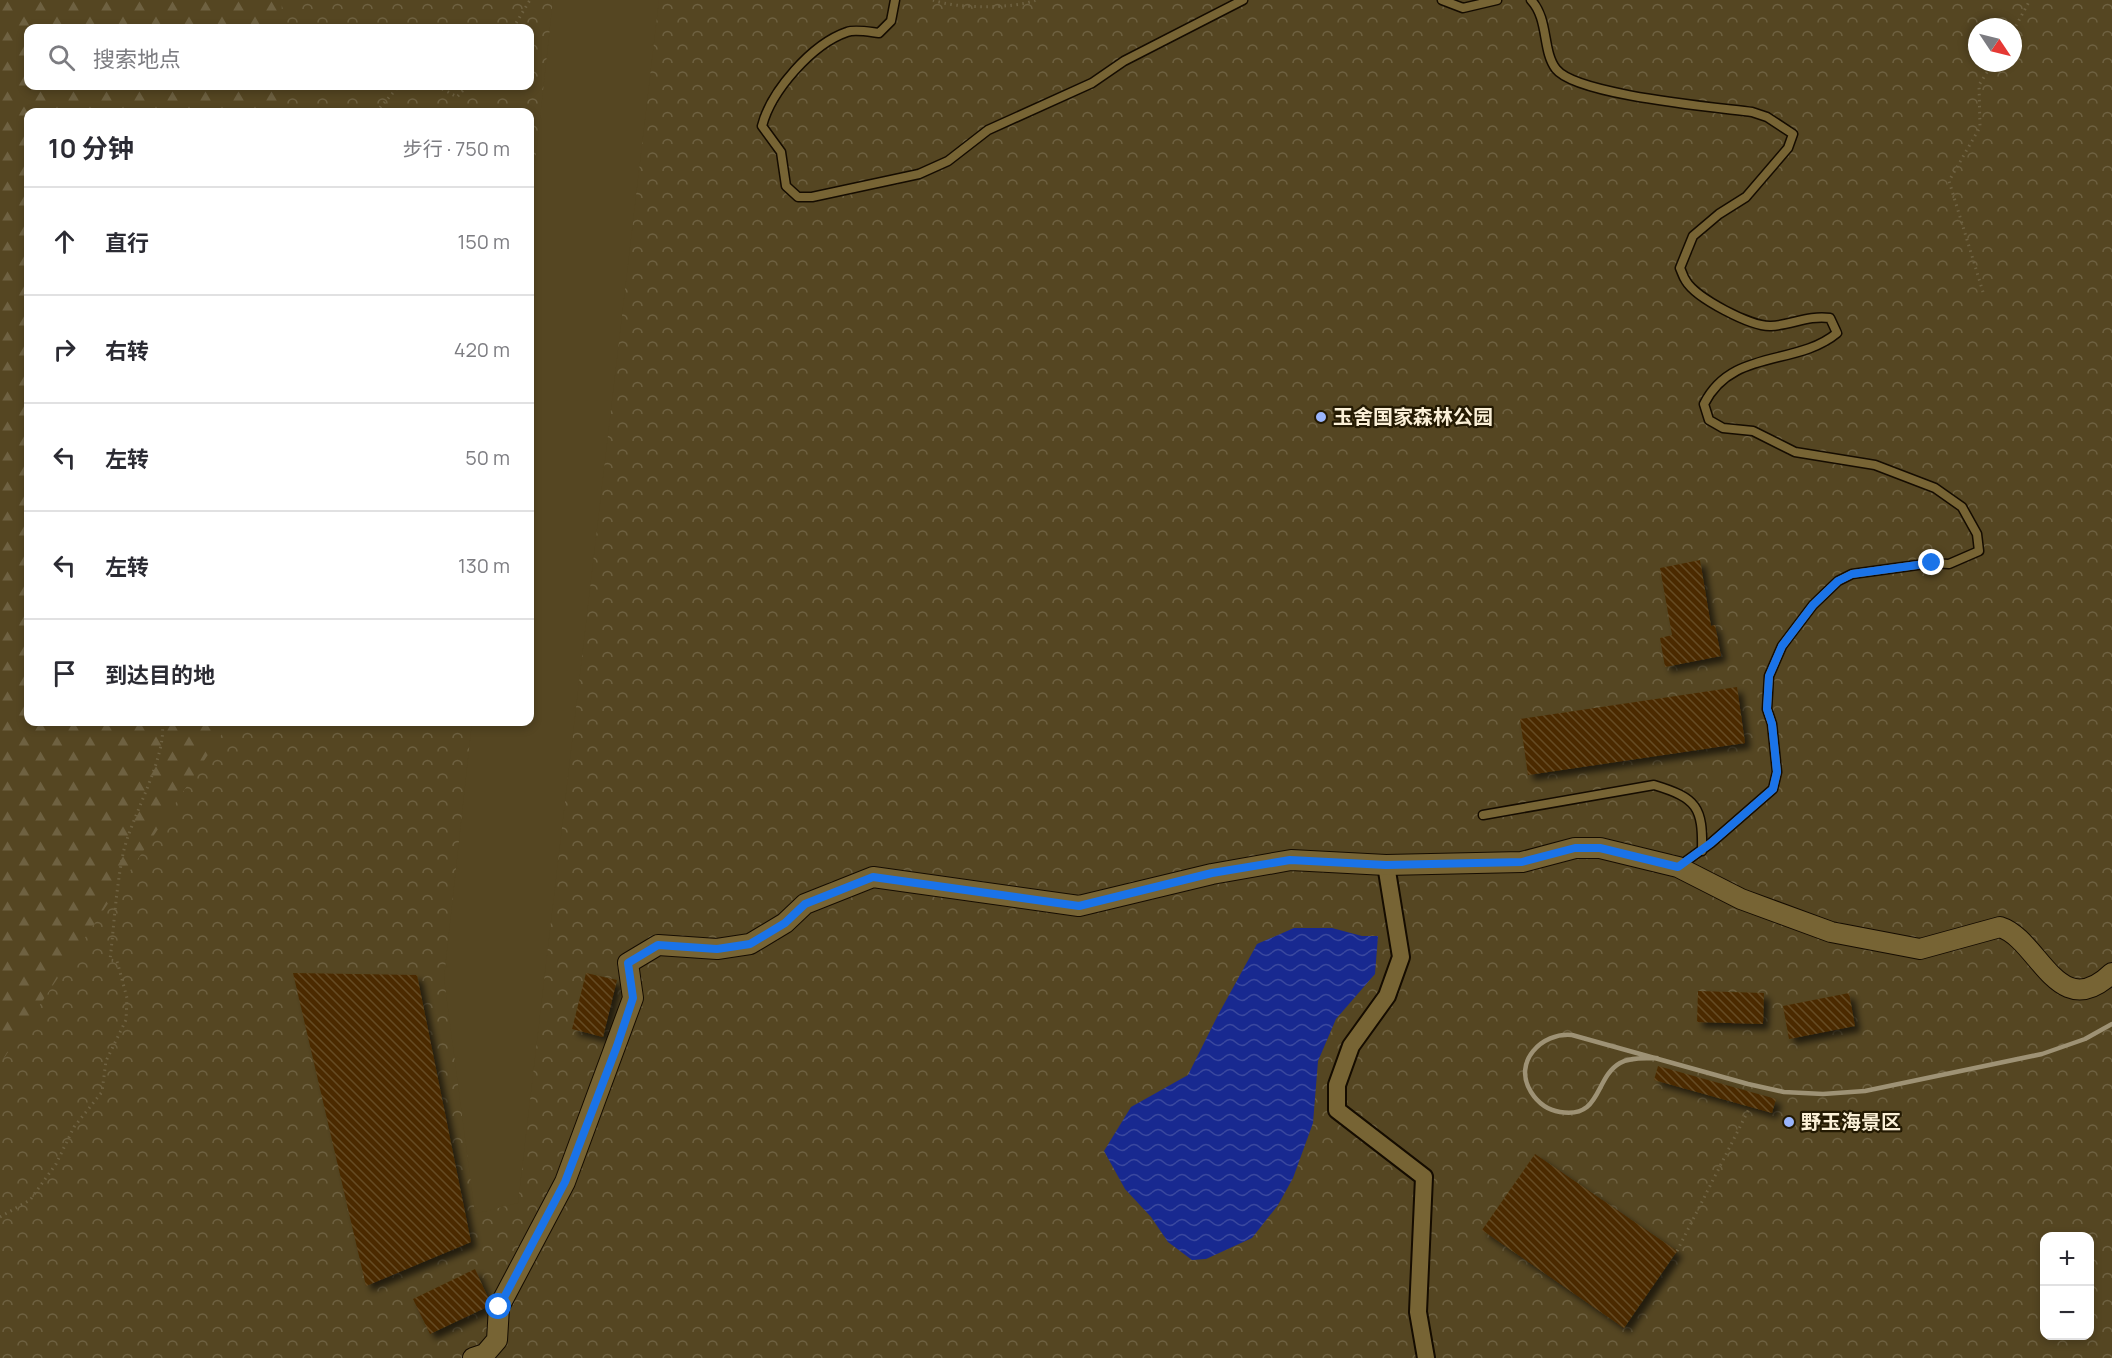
<!DOCTYPE html>
<html lang="zh">
<meta charset="utf-8">
<style>
:root{--surface:#fff;--page:#f7f7f7;--text:#2b2b33;--muted:#7c7c81;--line:#e1e1e2}
body{margin:0;font-family:Manrope,"Noto Sans SC",sans-serif;background:var(--page);color:var(--text)}
.controls{position:absolute;right:18px;bottom:18px;display:grid;overflow:hidden;border-radius:12px;box-shadow:0 3px 9px #0003}
.controls button{width:54px;height:54px;display:grid;place-items:center;padding:0;border:0;border-bottom:2px solid var(--line);background:var(--surface);color:var(--text);font:30px sans-serif}
.compass{position:absolute;left:1968px;top:18px;width:54px;height:54px;border-radius:50%;background:var(--surface);box-shadow:0 3px 9px #0003;rotate:125deg}
.stop{position:absolute;width:18px;height:18px;margin:-14px;border:4px solid #1a73e8;border-radius:50%;background:#fff}
.stop.end{background:#1a73e8;border-color:#fff;box-shadow:0 2px 6px #0008}
.list{margin:0;padding:0;list-style:none}
h2{display:flex;justify-content:space-between;align-items:center;height:78px;margin:0;padding:0 24px;font-size:26px}
h2 small{font-size:20px;font-weight:400;color:var(--muted)}
.list li{display:grid;grid-template-columns:39px 1fr auto;gap:18px;align-items:center;box-sizing:border-box;height:108px;padding:0 24px;border-top:2px solid var(--line)}
.list b{display:block;font-size:22px;white-space:nowrap}
.list em{font-size:20px;font-style:normal;color:var(--muted)}
.icon{flex:none;width:33px;height:33px;fill:none;stroke:currentColor;stroke-width:2;stroke-linecap:round;stroke-linejoin:round}
.map{position:relative;flex:none;width:2112px;height:1358px;overflow:hidden}
.search{position:absolute;background:var(--surface);box-shadow:0 3px 9px #0003;left:24px;top:24px;width:510px;height:66px;display:flex;align-items:center;gap:15px;box-sizing:border-box;padding:0 21px;border-radius:12px;color:var(--muted);font-size:22px}
.panel{position:absolute;background:var(--surface);box-shadow:0 3px 9px #0003;left:24px;top:108px;width:510px;height:618px;border-radius:12px}
.map>svg:first-child{display:block}
</style>
<div class="map">
<svg width="2112" height="1358" viewBox="0 0 2112 1358">
<defs>
<pattern id="forest-firs" width="22" height="20" patternUnits="userSpaceOnUse" patternTransform="scale(1.5)"><rect width="22" height="20" fill="#554622"/><path d="M5 1l3.5 6h-7zM16 11l3.5 6h-7z" fill="#6e6141"/></pattern>
<pattern id="park-crowns" width="20" height="18" patternUnits="userSpaceOnUse" patternTransform="scale(1.5)"><rect width="20" height="18" fill="#554622"/><path d="M2 6a3 3 0 1 1 6 0M12 15a3 3 0 1 1 6 0" fill="none" stroke="#6e6141"/></pattern>
<pattern id="water-waves" width="16" height="10" patternUnits="userSpaceOnUse" patternTransform="scale(1.5)"><rect width="16" height="10" fill="#182990"/><path d="M0 5q4-4 8 0t8 0" fill="none" stroke="#3a489f"/></pattern>
<pattern id="building-back-hatch" width="6" height="6" patternUnits="userSpaceOnUse" patternTransform="scale(1.5)"><rect width="6" height="6" fill="#4b2c00"/><path d="M-1 5l2 2M0 0l6 6M5-1l2 2" fill="none" stroke="#664b24"/></pattern>
<filter id="shadow"><feDropShadow dx="5.5" dy="5.5" stdDeviation="3" flood-color="#0009"/></filter>
</defs>
<rect width="100%" height="100%" fill="#302200"/>
<path fill="url(#forest-firs)" d="M0 0H489L486 28H28V86H480L477 112H28V722H413L0 1242Z"/>
<path fill="url(#park-crowns)" fill-rule="evenodd" d="M282 0H2112V1358H0V1064L230 722H530V112H277L278 86H530V28H281ZM1977 27H2013V63H1977ZM2044 1236H2090V1336H2044Z"/>
<path fill="#554622" d="M553 0H659L518 1203 475 1214 444 978 472 722H530V209Z"/>
<path fill="url(#water-waves)" d="M1294 928H1332L1362 936H1378L1375 974 1336 1019 1318 1061 1313 1123 1293 1178 1278 1205 1252 1238 1206 1259 1192 1260 1168 1242 1151 1217 1125 1189 1104 1151 1131 1107 1188 1075 1218 1015 1257 944Z"/>
<g fill="url(#building-back-hatch)" filter="url(#shadow)">
<path d="M1700 560 1711 626 1715 625 1721 656 1665 667 1660 638 1672 635 1660 568Z"/>
<path d="M1737 687 1745 743 1528 775 1520 719Z"/>
<path d="M293 973 417 975 471 1242 366 1286Z"/>
<path d="M586 973 617 980 603 1037 572 1029Z"/>
<path d="M1698 991 1764 993 1763 1024 1697 1022Z"/>
<path d="M1849 993 1855 1026 1789 1039 1783 1006Z"/>
<path d="M1658 1066 1776 1099 1772 1113 1654 1080Z"/>
<path d="M1535 1154 1677 1251 1624 1328 1482 1230Z"/>
<path d="M475 1269 489 1300 487 1307 430 1334 413 1299Z"/>
</g>
<g fill="none" stroke-linecap="round" stroke-linejoin="round">
<g stroke="#150c00" stroke-width="11">
<g id="service">
<path d="M895 0 891 21 879 33C870 32 855 29 847 32 812 44 771 91 762 126L781 152 786 186 798 197H812L919 174 948 161 988 130 1092 83 1124 61 1243 0"/>
<path d="M1442 0 1463 8 1497 0"/>
<path d="M1531 0C1549 19 1542 51 1556 69 1576 95 1714 107 1752 112L1767 117 1793 134 1788 148 1746 197 1719 214 1693 236 1680 268C1682 272 1683 277 1686 281 1696 298 1751 327 1771 326 1792 325 1808 315 1830 318L1837 333C1796 367 1732 348 1704 404L1709 420 1723 428 1753 431 1795 452 1875 465 1935 488 1962 507 1977 534 1979 551 1949 564 1932 563 1852 574 1838 581 1813 605 1782 646 1769 676 1767 709 1772 724 1777 772 1773 789 1711 843 1678 867"/>
<path d="M1483 815 1654 785C1697 798 1703 807 1702 851"/>
</g>
</g>
<g stroke="#150c00" stroke-width="20">
<path id="minor" d="M1386 865 1401 957 1387 996 1351 1046 1337 1085V1110L1424 1177 1418 1312 1426 1358"/>
</g>
<g stroke="#150c00" stroke-width="22">
<path id="tertiary" d="M473 1358 485 1354 497 1340 499 1307 565 1182 633 998 628 963 658 945 717 949 750 944 785 923 805 904 873 877 1079 906 1212 874 1291 860 1386 865 1522 862 1575 848H1600L1678 867 1741 899 1831 932 1920 949 2000 927C2039 939 2058 1025 2112 973"/>
</g>
<g stroke="#6f6242" stroke-width="3" stroke-dasharray="1.5 4.5" stroke-linecap="butt">
<path d="M933 0C956 9 1013 9 1036 0"/>
<path d="M513 28 530 0"/>
<path d="M2013 31 2030 0"/>
<path d="M437 86 457 97 467 86"/>
<path d="M376 112 399 86"/>
<path d="M1983 292 1949 181 1980 127 1979 85 1993 63"/>
<path d="M0 1217 30 1200 56 1164 74 1127 102 1092 106 1061 126 1020 127 998 117 961 110 960C114 925 116 889 123 854 130 819 168 756 162 722"/>
<path d="M1677 1251 1750 1107"/>
</g>
<use href="#service" stroke="#776434" stroke-width="8"/>
<use href="#minor" stroke="#776434" stroke-width="16"/>
<use href="#tertiary" stroke="#776434" stroke-width="20"/>
<path stroke="#9e9275" stroke-width="4.5" d="M1657 1058C1645 1059 1631 1057 1620 1063 1594 1078 1602 1119 1560 1112 1547 1110 1538 1103 1531 1092 1512 1062 1542 1032 1572 1035L1748 1084 1784 1092 1823 1094 1865 1091 2042 1054 2085 1039 2112 1024"/>
</g>
<g fill="none" stroke-linecap="round" stroke-linejoin="round">
<path stroke="#1a73e8" stroke-width="8" d="M499 1307 565 1182 617 1046 633 998 628 963 658 945 717 949 750 944 785 923 805 904 873 877 1079 906 1212 873 1290 860 1386 865 1522 862 1575 848H1600L1678 867 1711 843 1773 789 1777 772 1772 724 1767 709 1769 676 1782 646 1813 605 1838 581 1852 574 1932 563"/>
</g>
<g fill="#9ab5fd" stroke="#231902" stroke-width="2">
<circle cx="1321" cy="417" r="6"/>
<circle cx="1789" cy="1122" r="6"/>
</g>
<g text-anchor="middle" stroke-width="4.5" stroke-linejoin="round" paint-order="stroke">
<g font-size="20" font-weight="bold" fill="#fbf0d7" stroke="#231902" text-anchor="start">
<text x="1333" y="424">玉舍国家森林公园</text>
<text x="1801" y="1129">野玉海景区</text>
</g>
</g>
</svg>
<div class="controls">
<button>+</button>
<button>−</button>
</div>
<svg class="compass" viewBox="-18 -18 36 36"><path d="M0-13l5 13h-10z" fill="#e53935"/><path d="M0 13l5-13h-10z" fill="#7c7c81"/></svg>
<div class="stop" style="left:499px;top:1307px"></div>
<div class="stop end" style="left:1932px;top:563px"></div>
<div class="search"><svg class="icon" aria-label="search" viewBox="0 0 24 24"><circle cx="10" cy="10" r="6"/><path d="M15 15l6 6"/></svg>搜索地点</div>
<section class="panel">
<h2>10 分钟<small>步行 · 750 m</small></h2>
<ul class="list">
<li><svg class="icon" aria-label="ahead" viewBox="0 0 24 24"><path d="M12 20V5M6 11l6-6 6 6"/></svg><div><b>直行</b></div><em>150 m</em></li>
<li><svg class="icon" aria-label="right" viewBox="0 0 24 24"><path d="M7 20v-9h11M14 6l5 5-5 5"/></svg><div><b>右转</b></div><em>420 m</em></li>
<li><svg class="icon" aria-label="left" viewBox="0 0 24 24"><path d="M17 20v-9H6M10 6l-5 5 5 5"/></svg><div><b>左转</b></div><em>50 m</em></li>
<li><svg class="icon" aria-label="left" viewBox="0 0 24 24"><path d="M17 20v-9H6M10 6l-5 5 5 5"/></svg><div><b>左转</b></div><em>130 m</em></li>
<li><svg class="icon" aria-label="arrive" viewBox="0 0 24 24"><path d="M6 21V4h12l-3 4 3 4H6"/></svg><div><b>到达目的地</b></div></li>
</ul>
</section>
</div>
